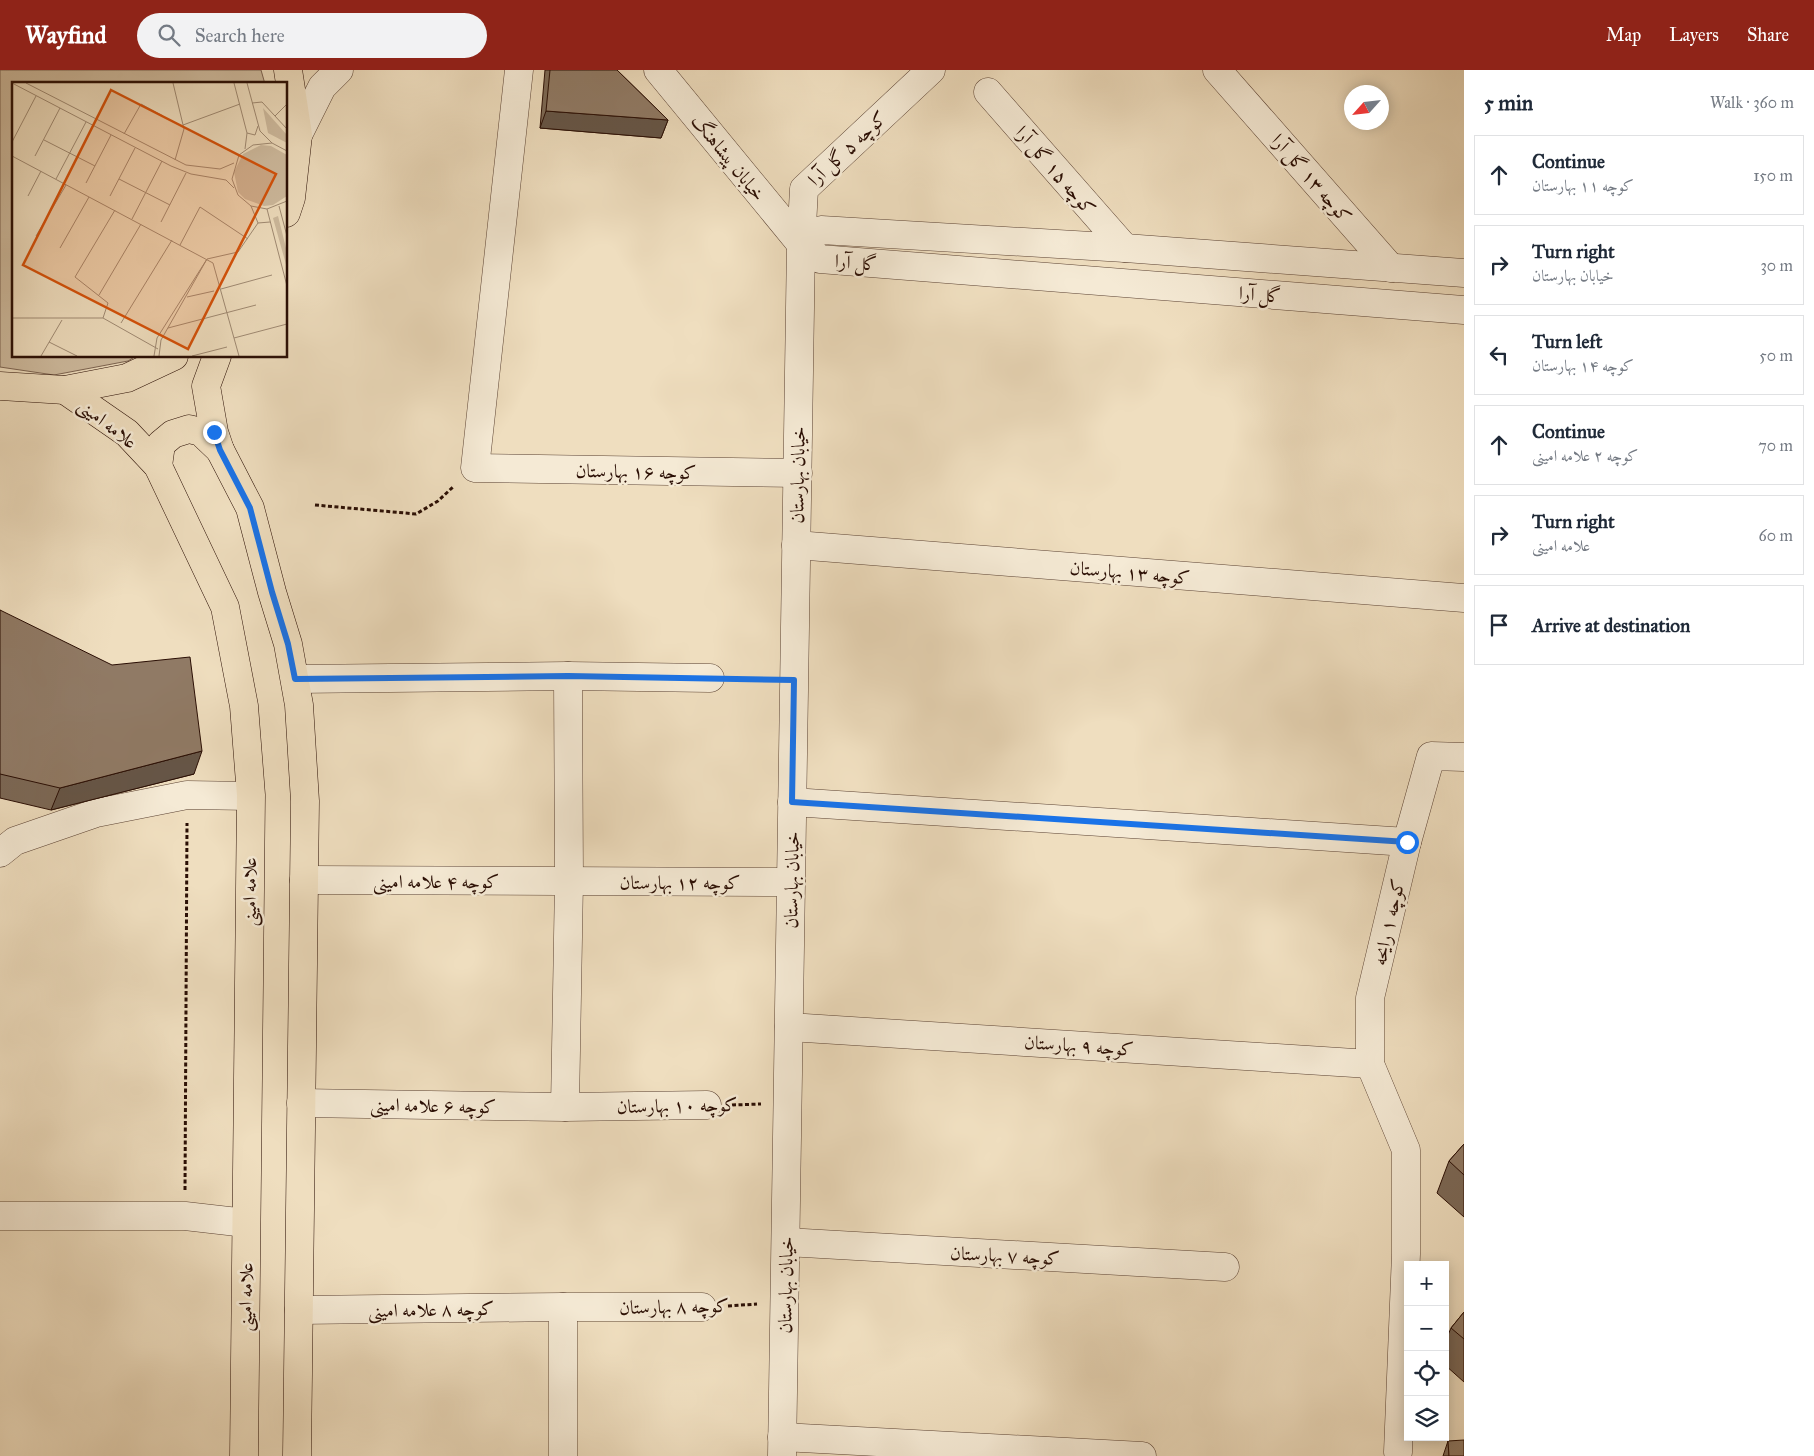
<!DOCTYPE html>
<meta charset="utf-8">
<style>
:root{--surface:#fff;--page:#f2f2f3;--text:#1f2937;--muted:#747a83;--line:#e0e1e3;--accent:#8f2418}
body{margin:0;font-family:"IM FELL Great Primer",Amiri,serif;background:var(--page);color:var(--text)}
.controls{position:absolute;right:15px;bottom:15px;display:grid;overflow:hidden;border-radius:0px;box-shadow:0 2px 12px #0003}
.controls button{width:45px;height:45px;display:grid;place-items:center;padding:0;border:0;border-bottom:1px solid var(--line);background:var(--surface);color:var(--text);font:25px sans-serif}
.compass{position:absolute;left:1344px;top:15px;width:45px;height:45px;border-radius:50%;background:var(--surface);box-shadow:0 2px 12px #0003;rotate:243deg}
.stop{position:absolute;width:15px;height:15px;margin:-11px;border:4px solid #1a73e8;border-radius:50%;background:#fff}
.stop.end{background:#1a73e8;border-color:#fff;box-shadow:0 1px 5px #0008}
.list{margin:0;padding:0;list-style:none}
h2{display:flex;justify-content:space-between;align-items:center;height:65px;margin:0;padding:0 20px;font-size:21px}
h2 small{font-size:16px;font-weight:400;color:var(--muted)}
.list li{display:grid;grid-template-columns:32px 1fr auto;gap:15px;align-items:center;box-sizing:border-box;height:80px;margin:0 10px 10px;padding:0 10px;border:1px solid var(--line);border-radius:0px}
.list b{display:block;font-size:19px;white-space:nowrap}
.list p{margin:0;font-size:16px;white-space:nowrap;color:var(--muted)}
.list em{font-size:16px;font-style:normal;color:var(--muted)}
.icon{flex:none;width:28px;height:28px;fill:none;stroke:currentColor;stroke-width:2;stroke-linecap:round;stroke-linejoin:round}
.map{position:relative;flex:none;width:1464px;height:1386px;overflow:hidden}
header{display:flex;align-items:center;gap:30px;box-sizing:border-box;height:70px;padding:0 25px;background:var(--accent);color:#fff}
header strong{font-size:24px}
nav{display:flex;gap:28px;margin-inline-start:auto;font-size:18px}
.search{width:350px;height:45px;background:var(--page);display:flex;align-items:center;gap:12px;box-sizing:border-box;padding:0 18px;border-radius:28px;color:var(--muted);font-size:19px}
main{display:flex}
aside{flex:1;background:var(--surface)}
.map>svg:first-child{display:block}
</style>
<header>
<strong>Wayfind</strong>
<div class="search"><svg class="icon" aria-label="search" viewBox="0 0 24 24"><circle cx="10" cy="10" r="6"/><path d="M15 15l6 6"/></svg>Search here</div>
<nav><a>Map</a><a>Layers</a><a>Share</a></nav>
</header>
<main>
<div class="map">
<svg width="1464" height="1386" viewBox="0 0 1464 1386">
<rect width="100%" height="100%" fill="#efdebf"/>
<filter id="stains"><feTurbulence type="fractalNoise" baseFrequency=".004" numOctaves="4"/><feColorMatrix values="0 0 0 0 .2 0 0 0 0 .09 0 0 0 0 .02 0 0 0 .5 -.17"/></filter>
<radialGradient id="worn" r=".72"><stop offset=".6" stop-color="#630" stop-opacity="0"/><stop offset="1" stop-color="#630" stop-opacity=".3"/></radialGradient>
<path fill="#cebb9f" stroke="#7c6452" d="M0 0H261L265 14H14V286H136L128 291 54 305 0 297Z"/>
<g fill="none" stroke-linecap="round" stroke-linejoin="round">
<g stroke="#5b4233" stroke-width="29">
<g id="minor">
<path d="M519 0 475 398 798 403"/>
<path d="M658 0 801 174 820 189 1464 240"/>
<path d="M1217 0 1391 198"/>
<path d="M988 22 1125 178"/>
<path d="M298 65 322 17 339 0"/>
<path d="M801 174 821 160 1125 178 1464 203"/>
<path d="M796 475 1464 528"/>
<path d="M295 609 568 606 710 608"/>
<path d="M792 732 1407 772"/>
<path d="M0 783 15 771 96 743 187 725 250 726"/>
<path d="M304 810 791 812"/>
<path d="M789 957 1370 994"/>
<path d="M301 1033 565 1037 707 1035"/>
<path d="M565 1037 569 811 568 606"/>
<path d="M0 1146H185L246 1153"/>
<path d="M786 1172 1225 1197"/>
<path d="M299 1240 563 1237H702"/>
<path d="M782 1367 1142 1386"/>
<path d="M1398 1382 1406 1184V1080L1370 994V928L1407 772 1431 686 1464 687"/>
<path d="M563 1386V1237"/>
<path d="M782 1386 801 174 804 119 931 0"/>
</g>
</g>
<g stroke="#2a0e04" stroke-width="29">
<g id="major">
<path d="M286 143 291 128 298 65 288 0"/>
<path d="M217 286 206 316 214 362 220 380 250 438 272 522 288 574 299 635 305 731 297 1386"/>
<path d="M0 316 65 320 127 308 174 286"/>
<path d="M65 320 127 363 158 396 225 537 244 636 251 725 244 1386"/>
<path d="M158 396 161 374 173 364 189 359 201 362 220 380"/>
</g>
</g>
<g stroke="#2a0e04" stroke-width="3" stroke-dasharray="4 2.5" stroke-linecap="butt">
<path d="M315 435 416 444 438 431 454 416"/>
<path d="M735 609H767"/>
<path d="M732 1035 761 1034"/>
<path d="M185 1120 187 753"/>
<path d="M728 1236 757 1234"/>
</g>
<use href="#minor" stroke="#f5ead5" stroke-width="28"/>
<use href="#major" stroke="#efdebf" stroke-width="28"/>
</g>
<g fill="#7c6957" stroke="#2a0e04">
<path d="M545 0H617L668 50 661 68 540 58Z"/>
<path d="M0 540 194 704 51 740 0 728Z"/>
<path d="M1464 1074V1147L1437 1123 1449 1091Z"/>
<path d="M1464 1242V1312L1445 1295V1272L1451 1258Z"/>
<path d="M1448 1371 1449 1386H1443Z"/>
</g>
<g fill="#655547" stroke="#2a0e04">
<path d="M546 41 668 50 661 68 540 58Z"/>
<path d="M202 681 194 704 51 740 60 718Z"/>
</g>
<g fill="#907a65" stroke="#2a0e04">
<path d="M550 0H617L668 50 546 41Z"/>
<path d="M0 540 112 595 190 587 202 681 60 718 0 704Z"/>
<path d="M1464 1074V1105L1449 1091Z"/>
<path d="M1464 1242V1269L1451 1258Z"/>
<path d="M1464 1370V1386H1449L1448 1371Z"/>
</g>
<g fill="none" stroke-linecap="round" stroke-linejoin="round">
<path stroke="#1a73e8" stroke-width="6" d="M214 362 220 380 250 438 272 522 288 574 295 609 568 606 794 610 792 732 1407 772"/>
</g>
<g text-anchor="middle" stroke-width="5" stroke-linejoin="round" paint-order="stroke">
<g font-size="19" fill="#2a0e04" stroke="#f5ead5">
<text transform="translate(847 78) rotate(-43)" y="7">کوچه ۵ گل آرا</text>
<text transform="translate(729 87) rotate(51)" y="7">خیابان پیشاهنگ</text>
<text transform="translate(1056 100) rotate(49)" y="7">کوچه ۱۵ گل آرا</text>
<text transform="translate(1312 108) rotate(49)" y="7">کوچه ۱۳ گل آرا</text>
<text transform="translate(856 192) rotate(5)" y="7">گل آرا</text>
<text transform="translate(1260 224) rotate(5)" y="7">گل آرا</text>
<text transform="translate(108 353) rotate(38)" y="7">علامه امینی</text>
<text transform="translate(636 401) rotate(1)" y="7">کوچه ۱۶ بهارستان</text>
<text transform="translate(797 405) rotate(-89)" y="7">خیابان بهارستان</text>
<text transform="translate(1130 502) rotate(5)" y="7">کوچه ۱۳ بهارستان</text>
<text transform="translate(791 810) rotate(-89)" y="7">خیابان بهارستان</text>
<text x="436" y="818">کوچه ۴ علامه امینی</text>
<text x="680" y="819">کوچه ۱۲ بهارستان</text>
<text transform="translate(249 822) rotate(-90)" y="7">علامه امینی</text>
<text transform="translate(1388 852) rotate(-77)" y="7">کوچه ۱ رایحه</text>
<text transform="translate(1079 975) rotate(4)" y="7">کوچه ۹ بهارستان</text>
<text transform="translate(433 1035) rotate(1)" y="7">کوچه ۶ علامه امینی</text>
<text transform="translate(677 1035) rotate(-1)" y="7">کوچه ۱۰ بهارستان</text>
<text transform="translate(1005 1185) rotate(3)" y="7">کوچه ۷ بهارستان</text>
<text transform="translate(785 1215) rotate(-89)" y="7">خیابان بهارستان</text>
<text transform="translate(245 1227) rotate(-89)" y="7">علامه امینی</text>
<text transform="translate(674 1236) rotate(-1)" y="7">کوچه ۸ بهارستان</text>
<text transform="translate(431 1239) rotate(-1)" y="7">کوچه ۸ علامه امینی</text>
</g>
</g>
<g transform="translate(12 12)">
<rect width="275" height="275" fill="#efdebf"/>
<path d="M251 26 275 53V61L256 51ZM249 63 259 64 275 73V114L261 123 252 124 233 117 226 110 222 90 231 72ZM266 134 275 170V186L261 136Z" fill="#cebb9f"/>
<path fill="none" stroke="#a08b74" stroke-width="1" d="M0 1 159 84 179 92 214 98 222 106M14 1 174 83 208 87 222 81M161 1 172 47 163 78M222 1 235 51 233 67M235 1 248 49 260 61M240 21 250 20 275 47M263 34 275 22M171 43 228 22M235 51 243 53 246 44M112 52 129 22 151 34M32 58 83 84M0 60 24 14M275 69 260 61 241 63 227 73 220 97 226 113 239 124 255 127 275 119M0 74 201 181 227 274M23 74 48 26M44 97 74 40M107 97 158 123M74 101 99 53M16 114 29 89M98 114 123 66M239 124 246 141M267 124 275 154M255 127 275 204M120 137 150 79M149 140 174 91M24 154 54 103M168 163 188 125 236 157M48 166 77 115M195 177 226 170 246 141 258 140M209 207 260 193M87 213 129 142M175 215 202 209M0 236H91L146 267M91 236 96 221 63 195 103 128M109 241 160 158M156 246 244 223M222 256 275 242M37 260 65 274M29 274 50 238M142 274 145 256 195 177M147 274 149 258 195 177M180 274 215 265"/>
<path fill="#d5520b" fill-opacity="0.15" stroke="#d5520b" stroke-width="2.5" d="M99 8 264 92 176 267 11 183Z"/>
<rect width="275" height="275" fill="none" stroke="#2a0e04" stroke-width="2.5"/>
</g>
<rect width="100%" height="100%" filter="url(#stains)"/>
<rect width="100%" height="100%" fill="url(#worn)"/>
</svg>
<div class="controls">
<button>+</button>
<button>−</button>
<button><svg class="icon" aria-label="locate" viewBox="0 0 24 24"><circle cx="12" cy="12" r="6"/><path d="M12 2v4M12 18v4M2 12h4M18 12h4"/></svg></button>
<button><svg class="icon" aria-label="layers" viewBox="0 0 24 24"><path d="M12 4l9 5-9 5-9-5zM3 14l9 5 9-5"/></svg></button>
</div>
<svg class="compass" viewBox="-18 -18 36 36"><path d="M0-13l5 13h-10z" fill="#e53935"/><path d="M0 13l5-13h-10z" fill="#747a83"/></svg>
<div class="stop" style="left:1407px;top:772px"></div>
<div class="stop end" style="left:214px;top:362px"></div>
</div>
<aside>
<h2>5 min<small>Walk · 360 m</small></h2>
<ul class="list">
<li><svg class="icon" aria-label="ahead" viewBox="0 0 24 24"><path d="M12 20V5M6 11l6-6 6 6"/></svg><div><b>Continue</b><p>کوچه ۱۱ بهارستان</p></div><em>150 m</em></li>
<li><svg class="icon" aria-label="right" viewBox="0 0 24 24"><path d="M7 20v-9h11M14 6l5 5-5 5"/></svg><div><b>Turn right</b><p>خیابان بهارستان</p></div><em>30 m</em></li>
<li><svg class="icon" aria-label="left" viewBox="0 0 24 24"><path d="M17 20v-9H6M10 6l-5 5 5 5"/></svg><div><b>Turn left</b><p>کوچه ۱۴ بهارستان</p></div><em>50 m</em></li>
<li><svg class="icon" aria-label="ahead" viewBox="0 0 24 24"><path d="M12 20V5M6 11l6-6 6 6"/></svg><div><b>Continue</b><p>کوچه ۲ علامه امینی</p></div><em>70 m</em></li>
<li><svg class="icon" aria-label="right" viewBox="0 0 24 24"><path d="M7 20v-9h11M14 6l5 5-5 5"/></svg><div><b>Turn right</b><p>علامه امینی</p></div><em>60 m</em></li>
<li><svg class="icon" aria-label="arrive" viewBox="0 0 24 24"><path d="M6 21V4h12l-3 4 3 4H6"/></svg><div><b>Arrive at destination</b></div></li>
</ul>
</aside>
</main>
